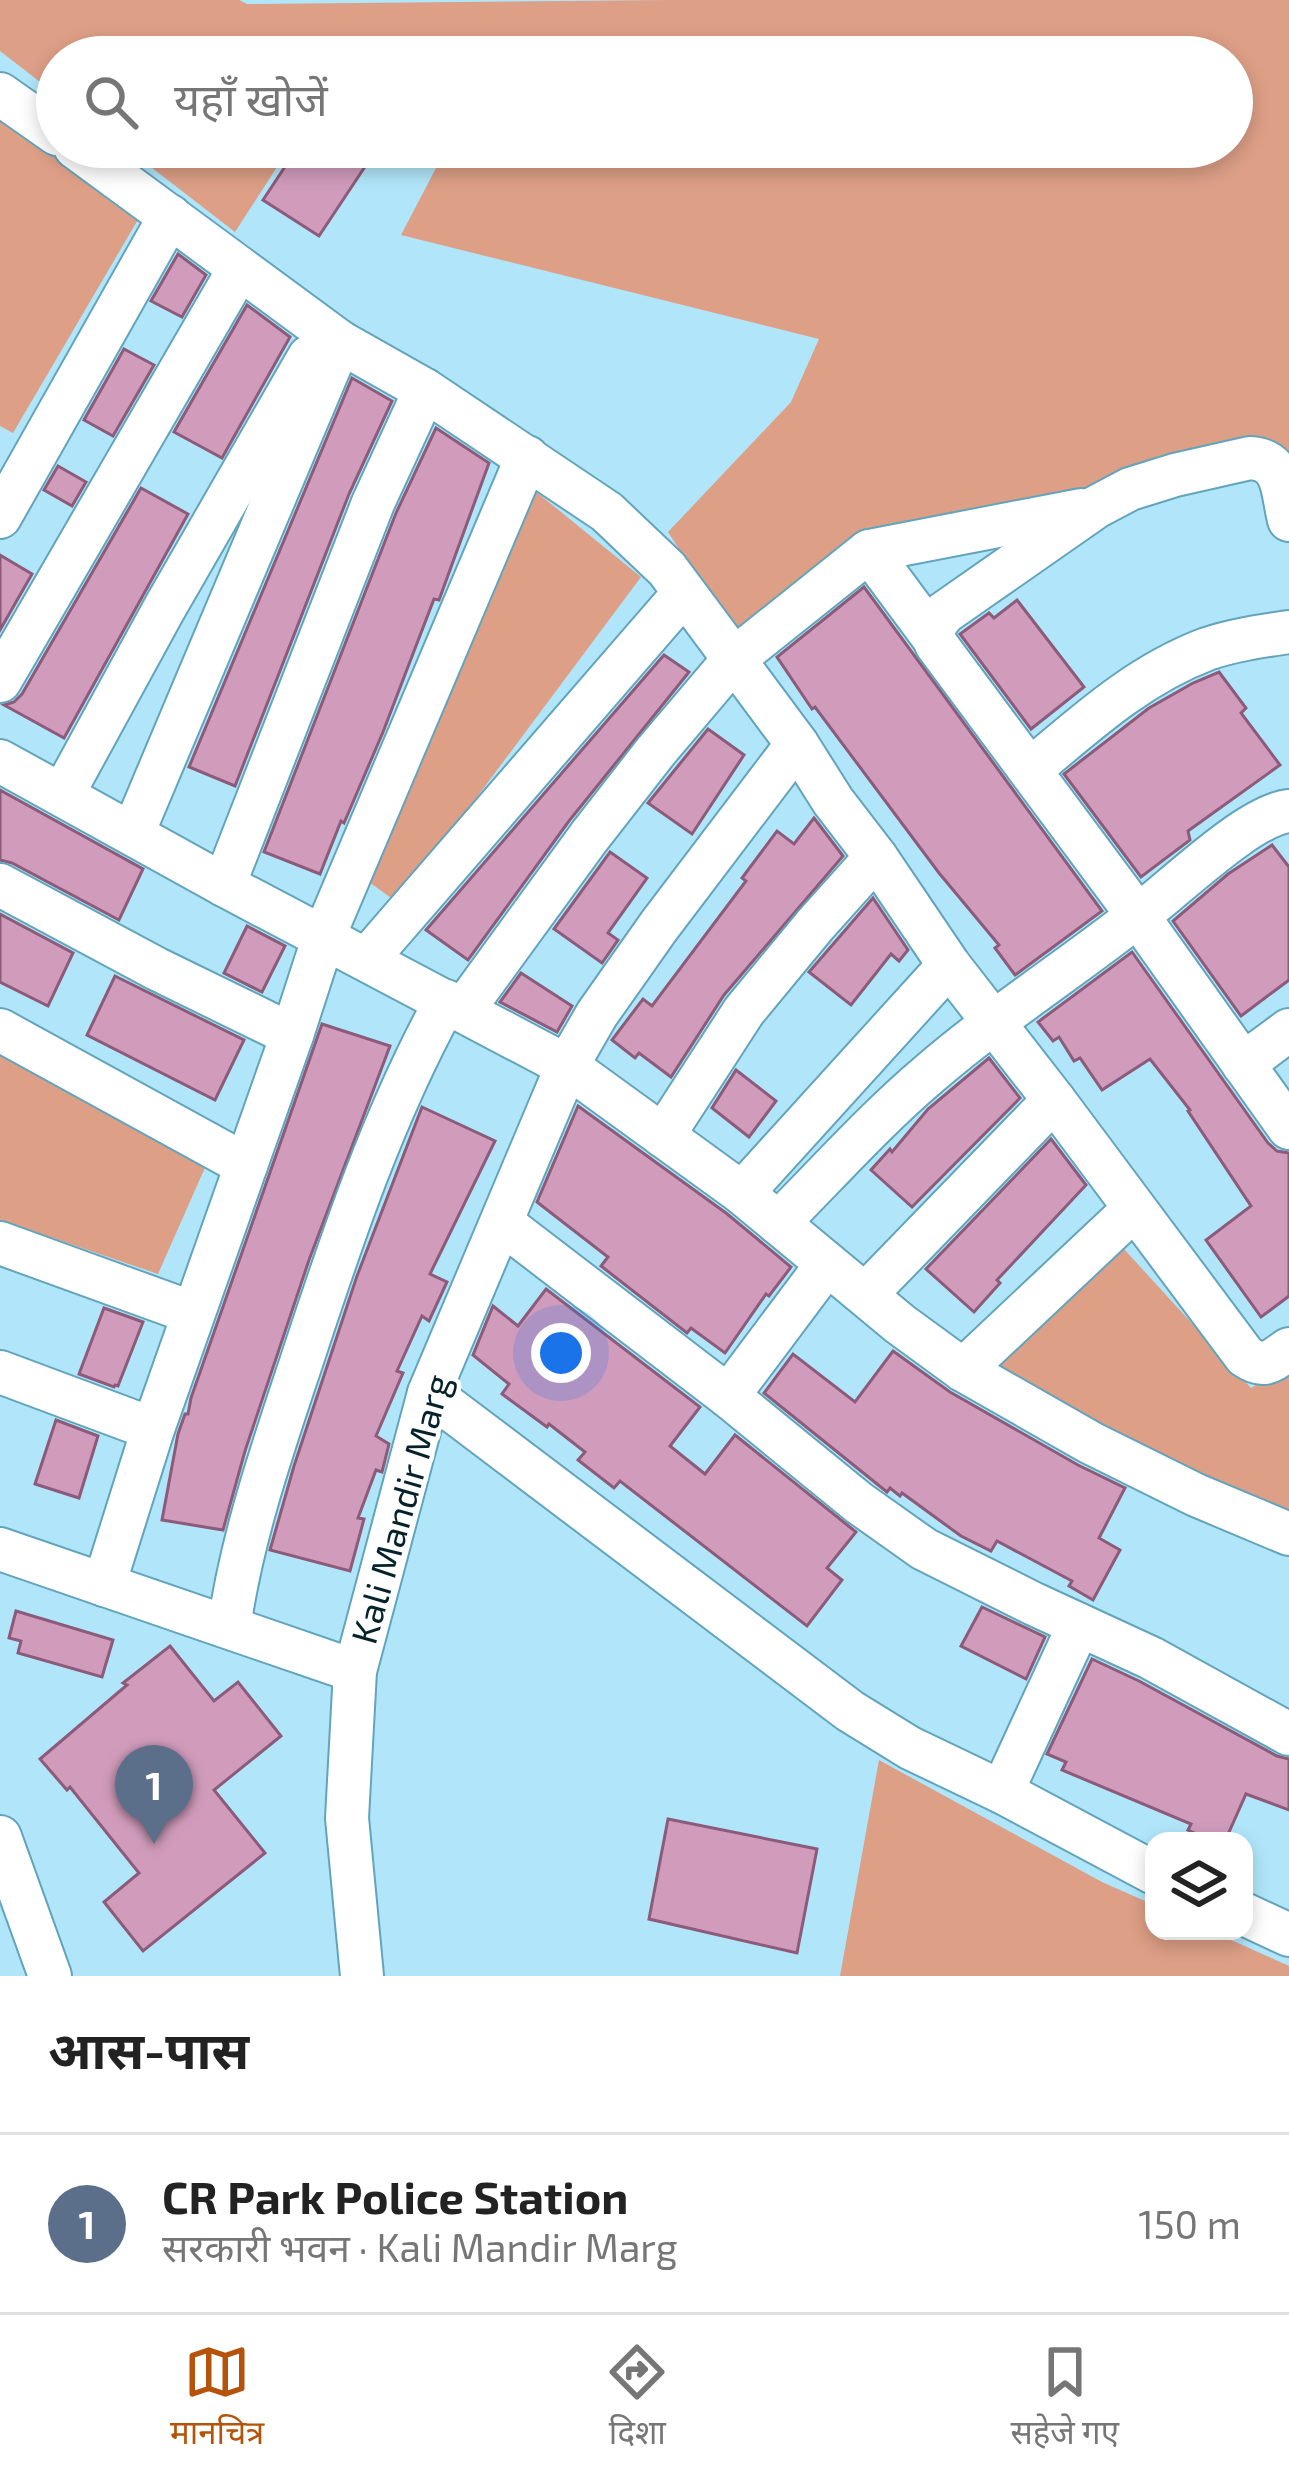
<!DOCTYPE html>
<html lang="hi">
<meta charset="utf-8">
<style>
:root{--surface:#fff;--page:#f2f2f2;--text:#222;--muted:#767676;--line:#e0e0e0;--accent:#b45309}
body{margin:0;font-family:"Exo 2","Noto Sans Devanagari",sans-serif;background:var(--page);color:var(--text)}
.controls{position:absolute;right:36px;bottom:36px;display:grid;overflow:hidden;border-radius:24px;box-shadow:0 6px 18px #0003}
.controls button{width:108px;height:108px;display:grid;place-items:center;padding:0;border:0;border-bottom:3px solid var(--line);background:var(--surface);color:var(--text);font:60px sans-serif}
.you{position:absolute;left:561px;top:1353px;width:42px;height:42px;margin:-30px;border:9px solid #fff;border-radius:50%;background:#1a73e8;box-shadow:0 0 0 18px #1a73e833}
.badge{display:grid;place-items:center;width:78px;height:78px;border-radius:50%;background:var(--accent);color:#fff;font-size:39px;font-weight:700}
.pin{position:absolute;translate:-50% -99px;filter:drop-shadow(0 3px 6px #0008)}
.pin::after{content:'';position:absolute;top:63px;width:42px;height:36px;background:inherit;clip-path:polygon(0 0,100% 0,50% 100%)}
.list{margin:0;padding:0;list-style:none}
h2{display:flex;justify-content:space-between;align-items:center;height:156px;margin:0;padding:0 48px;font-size:51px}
h2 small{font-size:39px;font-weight:400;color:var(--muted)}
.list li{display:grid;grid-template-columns:78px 1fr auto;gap:36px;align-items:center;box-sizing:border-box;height:180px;padding:0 48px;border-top:3px solid var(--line)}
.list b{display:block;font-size:45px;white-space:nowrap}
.list p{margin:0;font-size:39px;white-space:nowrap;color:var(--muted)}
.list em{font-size:39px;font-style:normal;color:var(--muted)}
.icon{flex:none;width:66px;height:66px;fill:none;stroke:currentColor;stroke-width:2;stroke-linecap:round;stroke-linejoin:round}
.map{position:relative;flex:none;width:1289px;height:1976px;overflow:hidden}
.search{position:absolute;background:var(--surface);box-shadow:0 6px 18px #0003;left:36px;right:36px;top:36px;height:132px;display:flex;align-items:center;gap:30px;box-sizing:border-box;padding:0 42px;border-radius:66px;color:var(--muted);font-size:45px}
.sheet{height:336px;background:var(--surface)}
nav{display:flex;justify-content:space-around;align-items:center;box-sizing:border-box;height:168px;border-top:3px solid var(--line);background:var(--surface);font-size:33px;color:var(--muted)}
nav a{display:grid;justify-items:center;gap:6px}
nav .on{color:var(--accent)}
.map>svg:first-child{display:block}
</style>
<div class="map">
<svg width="1289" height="1976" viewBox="0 0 1289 1976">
<rect width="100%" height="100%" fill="#b1e6fa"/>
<g fill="#dd9f86">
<path d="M0 0H239L247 4 667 0H1289V460L1145 506 916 531 737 639 668 532 791 402 819 339 401 235 447 147H1232V57H57V95L0 51Z"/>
<path d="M0 117 139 218 13 433 0 426Z"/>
<path d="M125 147H290L235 232Z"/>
<path d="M529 486 641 577 398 903 365 879Z"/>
<path d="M0 1041 211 1154 158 1274 0 1220Z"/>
<path d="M1113 1237 1251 1388 1289 1364V1525L982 1362Z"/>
<path d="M879 1760 1102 1882 1154 1905V1931H1211L1289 1966V1976H840Z"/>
</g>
<g fill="#d19cbc" stroke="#8b5b79" stroke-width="3">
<path d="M298 147H378L319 236 263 200Z"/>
<path d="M178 254 206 275 182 317 151 301Z"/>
<path d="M247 305 290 337 222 458 174 432Z"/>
<path d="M124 349 154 365 113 436 84 420Z"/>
<path d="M352 378 392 401 349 494 235 786 189 767Z"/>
<path d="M436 428 489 463 439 600 434 599 383 732 344 823 341 821 320 874 264 852 396 513Z"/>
<path d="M58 466 86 482 72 506 44 490Z"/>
<path d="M141 488 188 514 64 738 4 705 14 702 22 694Z"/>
<path d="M0 555 32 574 0 630Z"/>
<path d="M864 587 1102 911 1015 975 995 948 999 945 939 873 815 707 812 709 777 657Z"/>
<path d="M1017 600 1084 687 1031 729 960 634 989 613 994 618Z"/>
<path d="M664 655 689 672 569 821 468 960 426 930Z"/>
<path d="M1219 672 1246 708 1241 713 1280 765 1188 831 1190 840 1141 877 1064 774 1149 708 1193 683Z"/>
<path d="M708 729 744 755 692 834 648 803Z"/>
<path d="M0 790 143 869 119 920 12 863 0 860Z"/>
<path d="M814 818 843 856 724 995 671 1077 639 1053 635 1058 612 1040 643 999 652 1006 746 881 742 878 777 831 794 844Z"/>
<path d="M1272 845 1289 867V980L1241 1016 1173 921 1228 874Z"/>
<path d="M610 852 647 878 608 933 618 940 602 963 554 929Z"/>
<path d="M873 898 908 950 899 961 891 954 851 1005 809 972Z"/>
<path d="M0 914 73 953 48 1006 0 982Z"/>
<path d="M247 926 285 946 262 992 224 973Z"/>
<path d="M1132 952 1268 1143 1277 1151 1289 1153V1296L1261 1317 1206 1240 1251 1206 1188 1111 1190 1110 1150 1059 1102 1090 1080 1058 1074 1061 1059 1037 1053 1041 1038 1022Z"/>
<path d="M521 973 572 1006 557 1032 500 1002Z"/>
<path d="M115 976 244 1040 215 1100 87 1035Z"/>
<path d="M322 1024 390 1046 309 1260 245 1451 223 1530 162 1520 178 1434 185 1414H188L191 1398Z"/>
<path d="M989 1058 1020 1098 912 1207 871 1170 890 1149 892 1152 928 1109Z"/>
<path d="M736 1070 776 1101 749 1137 712 1108Z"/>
<path d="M578 1106 726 1213 791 1267 769 1296 766 1294 725 1353 691 1328 687 1333 601 1266 608 1257 537 1202Z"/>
<path d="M422 1107 495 1141 430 1274 447 1282 429 1321 422 1316 397 1371 403 1373 376 1436 389 1444 382 1472 376 1470 358 1518 364 1519 350 1571 270 1550 294 1466 357 1276Z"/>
<path d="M1051 1139 1086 1185 997 1280 1000 1283 974 1312 926 1269Z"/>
<path d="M546 1289 700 1407 670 1446 705 1474 735 1435 856 1532 827 1568 842 1580 807 1626 620 1481 614 1488 578 1460 585 1452 549 1424 547 1427 502 1394 509 1384 473 1355 493 1306 518 1326Z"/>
<path d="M104 1308 143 1322 118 1386 115 1385 114 1387 79 1374Z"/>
<path d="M893 1351 950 1392 1078 1465 1125 1488 1099 1538 1120 1550 1093 1600 1069 1586 1072 1581 997 1541 991 1551 961 1536 902 1493 900 1496 890 1488 887 1492 764 1393 793 1354 855 1402Z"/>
<path d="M56 1420 98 1436 79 1498 35 1484Z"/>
<path d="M982 1607 1045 1637 1026 1679 961 1646Z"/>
<path d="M16 1611 113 1640 102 1677 18 1653 21 1641 9 1638Z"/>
<path d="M170 1646 214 1701 238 1682 281 1736 214 1790 265 1853 143 1951 104 1902 139 1873 70 1787 67 1790 40 1759 127 1685 123 1683Z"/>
<path d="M1092 1659 1139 1681 1277 1756 1289 1759V1810L1246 1794 1225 1841H1211L1188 1830 1191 1824 1062 1770 1066 1762 1047 1754Z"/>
<path d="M668 1819 817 1849 797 1953 649 1919Z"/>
</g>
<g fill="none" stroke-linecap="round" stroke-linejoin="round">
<g stroke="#62a4bc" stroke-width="46">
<g id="minor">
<path d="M0 94 57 134"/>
<path d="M75 147 340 342 425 390 607 512 667 569 797 744 833 801 876 857 949 965 1054 1100 1245 1356C1265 1370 1271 1361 1289 1349"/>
<path d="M0 517 170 216"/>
<path d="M1289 520C1282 492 1285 460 1250 458L1175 475 1130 489 1096 507 944 613 932 629 936 644 1138 916 1289 1128"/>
<path d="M869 551 932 636"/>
<path d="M0 681 239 269"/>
<path d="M0 761 224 885 567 1066 742 1193 900 1324 963 1370 1091 1443 1196 1495 1289 1534"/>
<path d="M1030 770C1086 723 1138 675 1207 649 1233 640 1262 636 1289 632"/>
<path d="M63 794 164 609 309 357"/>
<path d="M133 833 340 342"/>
<path d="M0 885 157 969 292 1035"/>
<path d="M224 885 373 503 425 390"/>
<path d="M367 959 684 593"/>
<path d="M463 1010 589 837 656 751 734 659 869 551 1081 510"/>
<path d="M0 1030 246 1165"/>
<path d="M1243 1064 1289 1030"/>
<path d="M663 1136 744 1011 815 925 876 857"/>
<path d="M742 1193 949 965"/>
<path d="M502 1223 728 1396 859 1503 924 1549 1034 1604 1151 1658 1289 1734"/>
<path d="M778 1223C827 1174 875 1120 928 1075 995 1017 1070 969 1140 914 1175 888 1249 815 1289 811"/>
<path d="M0 1243 193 1313"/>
<path d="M866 1294 1054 1100"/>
<path d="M963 1370 1134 1209"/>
<path d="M0 1372 153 1429"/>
<path d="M429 1393 850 1711 910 1748 1002 1792 1154 1873"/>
<path d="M728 1396 827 1264"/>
<path d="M0 1549 355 1671"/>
<path d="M104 1585 153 1429 292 1035 324 936 527 457"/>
<path d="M229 1627C242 1536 273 1447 302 1360 342 1238 384 1113 446 1001"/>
<path d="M1002 1792 1079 1625"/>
<path d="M0 1837 50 1976"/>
<path d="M1244 1914 1289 1935"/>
<path d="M362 1976 347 1818 355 1671 429 1393 567 1066 597 1014 659 926 797 744"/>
</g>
</g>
<use href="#minor" stroke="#fff" stroke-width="42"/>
</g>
<g text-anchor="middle" stroke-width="9" stroke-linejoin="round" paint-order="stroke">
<g font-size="36" fill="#05222b" stroke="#fefefe">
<text transform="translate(401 1509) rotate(-74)" y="13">Kali Mandir Marg</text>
</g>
</g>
</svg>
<div class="controls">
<button><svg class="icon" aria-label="layers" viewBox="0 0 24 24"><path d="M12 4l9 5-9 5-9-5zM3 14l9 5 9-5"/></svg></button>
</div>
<div class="you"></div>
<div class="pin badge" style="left:154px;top:1844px;background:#5c6f8a">1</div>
<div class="search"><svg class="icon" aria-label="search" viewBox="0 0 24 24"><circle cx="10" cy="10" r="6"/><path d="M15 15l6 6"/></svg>यहाँ खोजें</div>
</div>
<section class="sheet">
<h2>आस-पास<small></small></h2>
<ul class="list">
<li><span class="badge" style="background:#5c6f8a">1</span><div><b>CR Park Police Station</b><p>सरकारी भवन · Kali Mandir Marg</p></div><em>150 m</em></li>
</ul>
</section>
<nav>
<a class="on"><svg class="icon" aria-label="map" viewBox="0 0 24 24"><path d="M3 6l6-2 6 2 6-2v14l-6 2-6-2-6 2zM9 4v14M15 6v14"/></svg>मानचित्र</a>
<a><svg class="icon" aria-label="directions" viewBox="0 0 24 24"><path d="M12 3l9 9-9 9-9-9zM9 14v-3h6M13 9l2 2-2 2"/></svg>दिशा</a>
<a><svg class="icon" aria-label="saved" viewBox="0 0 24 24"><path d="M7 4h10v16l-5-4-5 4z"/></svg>सहेजे गए</a>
</nav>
